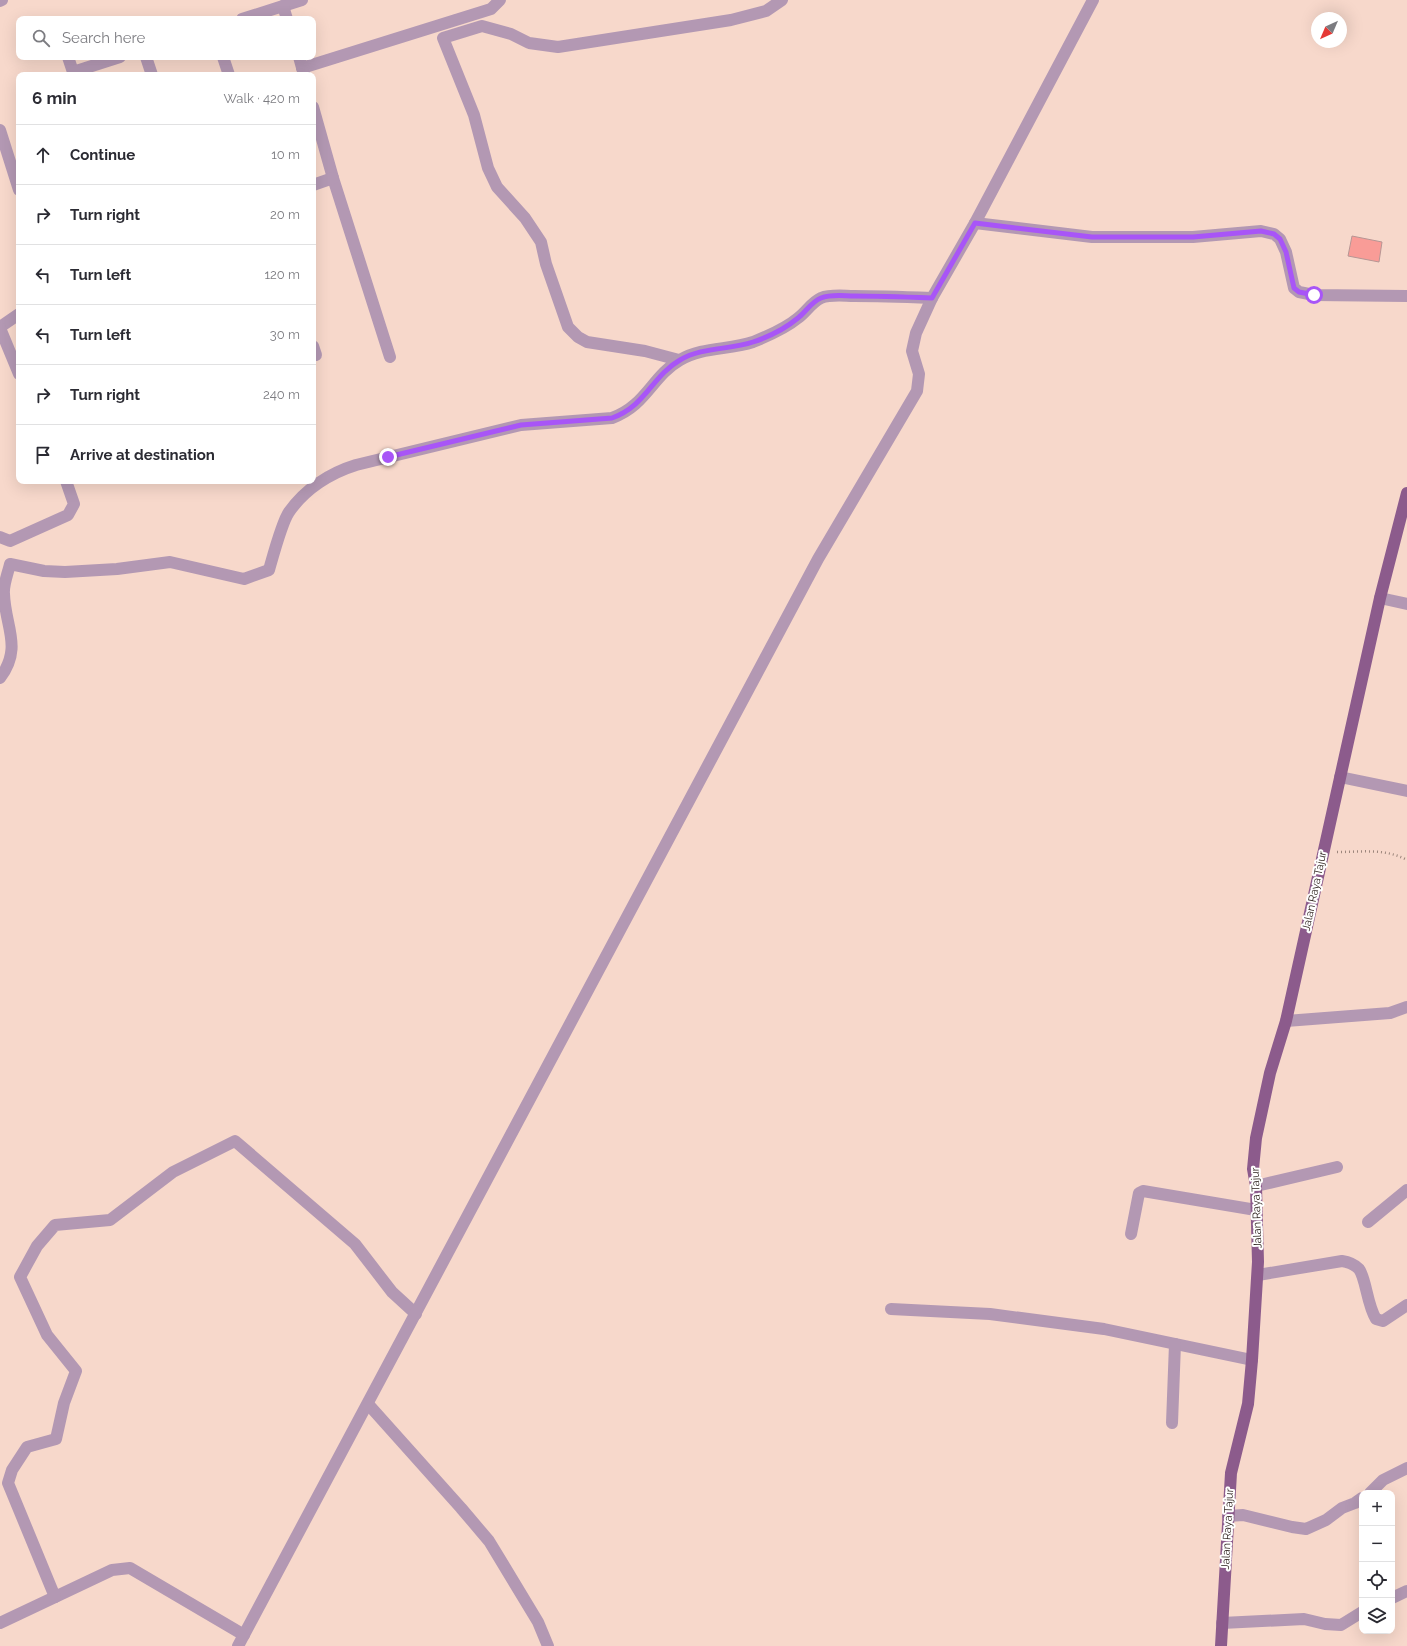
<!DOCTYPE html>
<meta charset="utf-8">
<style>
:root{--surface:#fff;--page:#f7f7f7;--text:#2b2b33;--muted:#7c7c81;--line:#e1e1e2}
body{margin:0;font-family:Raleway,sans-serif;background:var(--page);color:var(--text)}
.controls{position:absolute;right:12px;bottom:12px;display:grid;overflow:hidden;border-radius:8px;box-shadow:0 4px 16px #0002}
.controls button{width:36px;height:36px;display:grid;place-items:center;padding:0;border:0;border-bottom:1px solid var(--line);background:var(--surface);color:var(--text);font:20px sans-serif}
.compass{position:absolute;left:1311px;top:12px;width:36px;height:36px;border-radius:50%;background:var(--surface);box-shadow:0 4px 16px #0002;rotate:224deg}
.stop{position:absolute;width:12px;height:12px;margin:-9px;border:3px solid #a855f7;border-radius:50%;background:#fff}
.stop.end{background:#a855f7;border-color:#fff;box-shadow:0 1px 4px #0008}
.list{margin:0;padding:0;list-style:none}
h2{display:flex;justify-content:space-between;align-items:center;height:52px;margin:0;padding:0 16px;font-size:17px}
h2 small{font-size:13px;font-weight:400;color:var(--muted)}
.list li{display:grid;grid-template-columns:26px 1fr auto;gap:12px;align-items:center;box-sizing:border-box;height:60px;padding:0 16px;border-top:1px solid var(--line)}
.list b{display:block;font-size:15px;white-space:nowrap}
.list em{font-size:13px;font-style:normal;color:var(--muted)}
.icon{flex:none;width:22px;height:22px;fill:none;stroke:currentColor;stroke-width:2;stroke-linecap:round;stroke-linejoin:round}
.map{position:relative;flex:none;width:1407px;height:1646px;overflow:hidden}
.search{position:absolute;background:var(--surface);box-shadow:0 4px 16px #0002;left:16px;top:16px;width:300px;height:44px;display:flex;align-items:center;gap:10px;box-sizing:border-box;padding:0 14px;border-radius:8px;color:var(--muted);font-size:15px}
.panel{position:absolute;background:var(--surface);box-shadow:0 4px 16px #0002;left:16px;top:72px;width:300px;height:412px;border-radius:8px}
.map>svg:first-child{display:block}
</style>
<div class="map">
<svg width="1407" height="1646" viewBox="0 0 1407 1646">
<rect width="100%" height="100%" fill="#f7d8cb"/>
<path fill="#f99c97" stroke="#b79694" d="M1352 236 1382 242 1379 262 1348 256Z"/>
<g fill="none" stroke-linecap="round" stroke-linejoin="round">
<path stroke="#9c867c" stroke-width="2.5" stroke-dasharray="1 3" stroke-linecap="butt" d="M1337 852C1361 852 1385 848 1407 860"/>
<g stroke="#b398b3" stroke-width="12">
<path d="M0 1 2 0"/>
<path d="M283 6 302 0"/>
<path d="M242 19 283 6 287 19"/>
<path d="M68 57 74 75"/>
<path d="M146 57 152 75"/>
<path d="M223 57 229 75"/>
<path d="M299 57 304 75"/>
<path d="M302 68 491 9 500 0"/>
<path d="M73 72 120 57"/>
<path d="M313 107 333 178 390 357"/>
<path d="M0 130 19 190"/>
<path d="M313 185 333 178"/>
<path d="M975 223 1092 237H1193L1261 231 1274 234 1280 239 1286 252 1294 288 1299 292 1314 295 1407 296"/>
<path d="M0 327 19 314"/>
<path d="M0 328 19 374"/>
<path d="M313 346 316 355"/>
<path d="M679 360 645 351 587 342 578 337 568 327 546 264 541 242 525 218 497 187 488 168 474 115 443 38 482 26 511 34 529 43 558 47 731 20 766 11 782 0"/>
<path d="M0 537 10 541 68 515 74 504 66 481"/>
<path d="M1380 598 1407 604"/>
<path d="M0 678C23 647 5 627 4 594 3 585 8 573 10 564L44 571 65 572 117 569 170 562 244 579 269 570C273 556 282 522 289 512 305 489 330 473 356 465L521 425 612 418C646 406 652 376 680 360 702 347 729 350 753 342 768 336 786 328 798 318 806 312 812 302 821 298 831 294 844 296 854 296 880 296 906 297 932 298"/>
<path d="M1340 777 1407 791"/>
<path d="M1286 1021 1390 1013 1407 1007"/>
<path d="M1256 1186 1337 1167"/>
<path d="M1368 1222 1407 1190"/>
<path d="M1131 1234 1139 1193 1143 1191 1256 1210"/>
<path d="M1258 1275 1342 1261C1349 1262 1354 1264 1359 1269 1366 1278 1367 1305 1376 1319L1383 1321 1407 1305"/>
<path d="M891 1309 990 1314 1104 1329 1252 1360"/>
<path d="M368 1404 461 1508 489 1541 538 1622 548 1646"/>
<path d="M1172 1423 1175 1344"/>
<path d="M1370 1493 1383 1480 1407 1468"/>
<path d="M1228 1516 1243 1515 1292 1527 1306 1529 1326 1520 1342 1508 1355 1503 1362 1498"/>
<path d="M55 1597 112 1570 130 1568 244 1635"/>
<path d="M1392 1598 1407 1591"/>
<path d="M0 1623 55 1597 8 1483 12 1470 27 1447 56 1439 64 1403 76 1371 47 1335 20 1277 37 1246 55 1225 110 1220 173 1172 235 1141 355 1244 392 1292 416 1314"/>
<path d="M1222 1623 1304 1619 1325 1624 1341 1625 1362 1612"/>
<path d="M238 1646 818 559 917 391 919 374 912 351 916 333 932 298 975 223 1093 0"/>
</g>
<path stroke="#8c5b8c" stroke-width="12" d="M1221 1646 1231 1473 1248 1404 1252 1360 1258 1262 1256 1186 1253 1169 1256 1138 1270 1073 1286 1021 1380 598 1407 493"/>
</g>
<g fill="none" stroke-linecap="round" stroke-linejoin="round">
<path stroke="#a855f7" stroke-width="5" d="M388 457 521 425 612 418C646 406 652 376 680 360 702 347 729 350 753 342 768 337 786 328 798 318 806 312 811 302 821 298 831 294 844 296 854 296 880 296 906 297 932 298L975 223 1092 237H1193L1261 231 1274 234 1280 239 1286 252 1294 288 1299 292 1314 295"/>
</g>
<g text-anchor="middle" stroke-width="4" stroke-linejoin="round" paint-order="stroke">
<g font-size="11" fill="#271c17" stroke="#fff">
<text transform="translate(1314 891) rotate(-78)" y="4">Jalan Raya Tajur</text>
<text transform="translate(1256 1208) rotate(-92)" y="4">Jalan Raya Tajur</text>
<text transform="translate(1227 1529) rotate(-87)" y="4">Jalan Raya Tajur</text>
</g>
</g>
</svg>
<div class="controls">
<button>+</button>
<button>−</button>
<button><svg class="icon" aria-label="locate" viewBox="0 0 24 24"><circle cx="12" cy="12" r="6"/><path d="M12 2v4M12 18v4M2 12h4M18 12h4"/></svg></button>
<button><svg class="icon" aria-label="layers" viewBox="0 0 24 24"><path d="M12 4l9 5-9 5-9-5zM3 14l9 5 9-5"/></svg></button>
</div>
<svg class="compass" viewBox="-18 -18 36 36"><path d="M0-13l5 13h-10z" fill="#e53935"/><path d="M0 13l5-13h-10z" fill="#7c7c81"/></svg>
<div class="stop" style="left:1314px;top:295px"></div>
<div class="stop end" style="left:388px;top:457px"></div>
<div class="search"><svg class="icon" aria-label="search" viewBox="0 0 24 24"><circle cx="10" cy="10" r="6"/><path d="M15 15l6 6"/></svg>Search here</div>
<section class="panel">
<h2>6 min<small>Walk · 420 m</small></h2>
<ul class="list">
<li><svg class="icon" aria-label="ahead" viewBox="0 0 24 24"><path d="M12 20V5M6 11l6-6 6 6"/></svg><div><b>Continue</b></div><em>10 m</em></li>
<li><svg class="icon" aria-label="right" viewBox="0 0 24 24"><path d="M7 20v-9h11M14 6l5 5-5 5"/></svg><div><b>Turn right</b></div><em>20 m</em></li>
<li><svg class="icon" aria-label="left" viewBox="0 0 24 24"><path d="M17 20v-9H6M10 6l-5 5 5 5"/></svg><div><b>Turn left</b></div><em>120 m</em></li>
<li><svg class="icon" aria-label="left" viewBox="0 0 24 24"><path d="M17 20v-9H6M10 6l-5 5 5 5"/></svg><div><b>Turn left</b></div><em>30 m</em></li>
<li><svg class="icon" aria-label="right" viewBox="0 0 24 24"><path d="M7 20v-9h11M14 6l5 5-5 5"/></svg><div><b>Turn right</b></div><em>240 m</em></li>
<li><svg class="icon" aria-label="arrive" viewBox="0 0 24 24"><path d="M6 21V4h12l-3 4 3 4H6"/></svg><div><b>Arrive at destination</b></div></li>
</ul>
</section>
</div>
